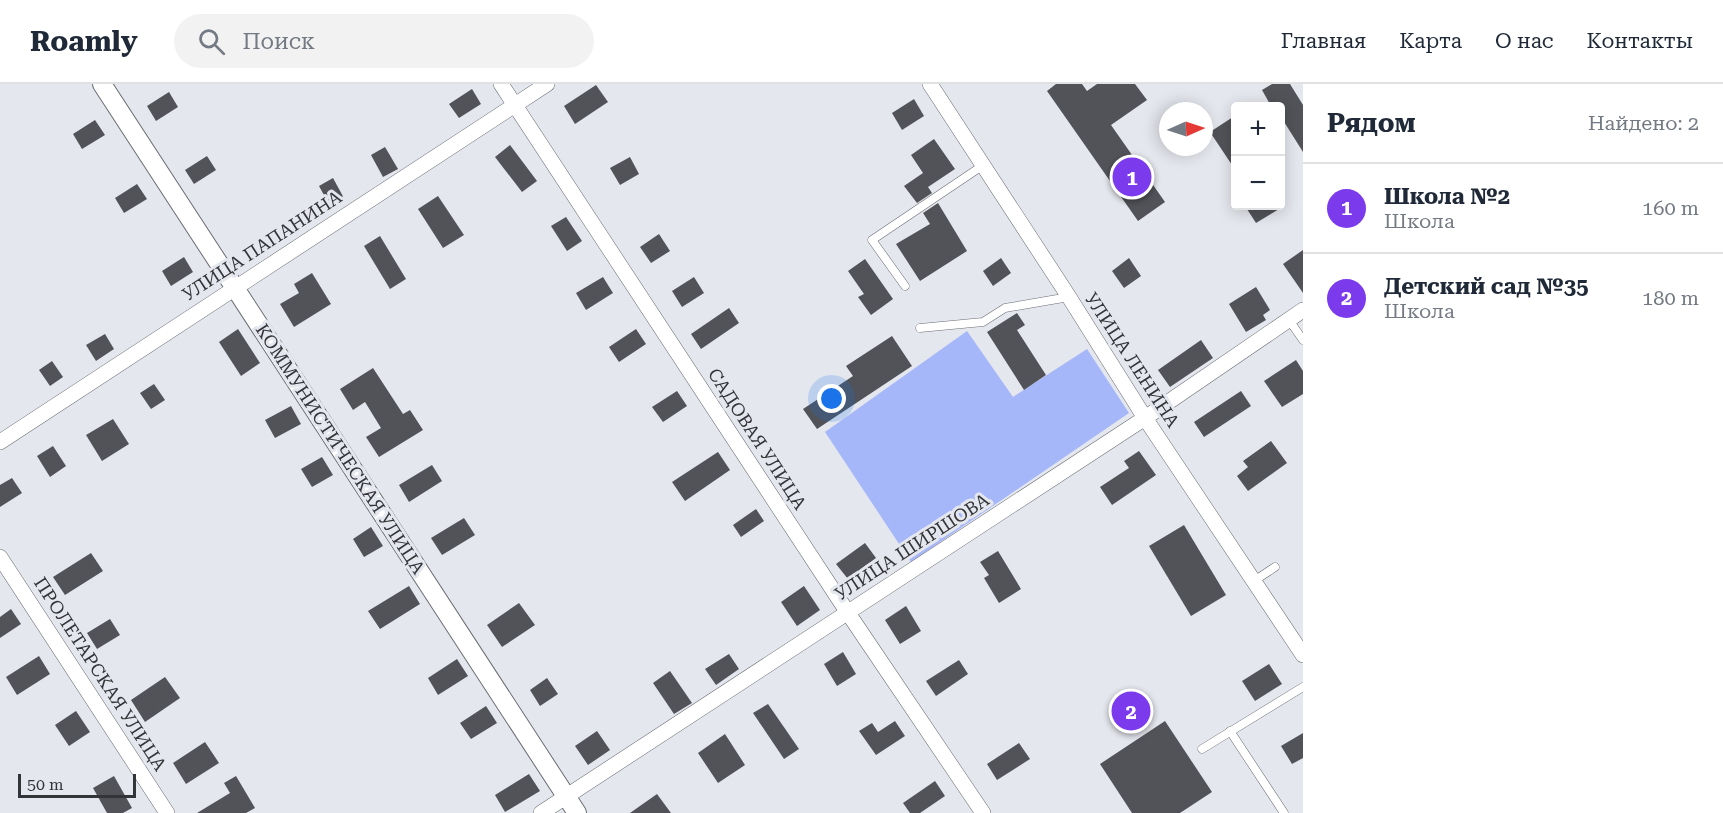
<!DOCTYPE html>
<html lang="ru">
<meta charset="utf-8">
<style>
:root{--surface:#fff;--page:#f2f2f3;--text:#1f2937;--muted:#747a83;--line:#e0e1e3;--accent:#7c3aed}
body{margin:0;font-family:"Roboto Serif",serif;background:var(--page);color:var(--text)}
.controls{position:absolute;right:18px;top:18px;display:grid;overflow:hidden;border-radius:6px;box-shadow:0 3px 15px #0003}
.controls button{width:54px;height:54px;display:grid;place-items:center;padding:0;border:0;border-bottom:2px solid var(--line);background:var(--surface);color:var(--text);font:30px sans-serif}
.compass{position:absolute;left:1159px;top:18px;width:54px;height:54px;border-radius:50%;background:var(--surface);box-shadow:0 3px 15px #0003;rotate:87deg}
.scale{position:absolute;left:18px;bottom:15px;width:118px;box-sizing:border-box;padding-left:6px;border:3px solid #333437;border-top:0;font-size:16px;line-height:21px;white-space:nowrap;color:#333437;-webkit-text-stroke:4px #e5e7ee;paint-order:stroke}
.you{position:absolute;left:832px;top:315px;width:21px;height:21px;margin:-15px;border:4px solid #fff;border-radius:50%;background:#1a73e8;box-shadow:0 0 0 9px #1a73e833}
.badge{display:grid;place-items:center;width:39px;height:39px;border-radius:50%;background:var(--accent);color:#fff;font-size:20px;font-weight:700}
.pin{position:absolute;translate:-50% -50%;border:3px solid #fff;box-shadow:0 2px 6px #0006}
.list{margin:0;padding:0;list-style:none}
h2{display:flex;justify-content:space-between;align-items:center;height:78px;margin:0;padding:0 24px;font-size:26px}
h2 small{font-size:20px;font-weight:400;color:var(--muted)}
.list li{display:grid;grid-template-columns:39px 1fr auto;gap:18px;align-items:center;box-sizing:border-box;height:90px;padding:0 24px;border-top:2px solid var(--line)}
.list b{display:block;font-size:22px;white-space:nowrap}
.list p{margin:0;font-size:20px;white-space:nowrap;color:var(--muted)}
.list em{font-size:20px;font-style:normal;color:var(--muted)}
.icon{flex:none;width:33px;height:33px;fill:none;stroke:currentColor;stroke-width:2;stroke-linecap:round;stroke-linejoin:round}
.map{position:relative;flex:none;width:1303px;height:729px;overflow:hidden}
header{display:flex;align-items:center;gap:36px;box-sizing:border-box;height:84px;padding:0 30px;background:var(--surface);border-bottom:2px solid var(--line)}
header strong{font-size:28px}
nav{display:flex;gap:33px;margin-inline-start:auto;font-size:21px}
.search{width:420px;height:54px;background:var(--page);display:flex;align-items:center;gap:15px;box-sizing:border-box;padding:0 21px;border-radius:33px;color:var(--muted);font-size:22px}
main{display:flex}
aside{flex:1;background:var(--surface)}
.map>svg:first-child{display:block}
</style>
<header>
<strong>Roamly</strong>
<div class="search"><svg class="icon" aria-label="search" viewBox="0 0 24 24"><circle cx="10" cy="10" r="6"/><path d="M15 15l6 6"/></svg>Поиск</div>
<nav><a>Главная</a><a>Карта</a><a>О нас</a><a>Контакты</a></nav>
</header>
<main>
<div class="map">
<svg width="1303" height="729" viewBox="0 0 1303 729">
<rect width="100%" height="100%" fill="#e5e7ee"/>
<path fill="#a5b7f9" d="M967 247 1013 313 1087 265 1129 329 911 478 825 348Z"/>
<g fill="#515358">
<path d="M1056 0H1082L1087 7 1097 0H1135L1147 16 1111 41 1165 118 1138 137 1047 7Z"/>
<path d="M1272 0H1290L1303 21V68L1281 33V22H1271L1262 6Z"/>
<path d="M596 1 608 18 575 40 564 22Z"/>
<path d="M472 5 481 20 459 34 449 20Z"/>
<path d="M169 8 178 23 156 37 147 22Z"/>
<path d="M914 15 924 32 902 46 892 29Z"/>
<path d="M1236 31V87L1210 48Z"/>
<path d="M95 36 105 51 82 65 73 50Z"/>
<path d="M934 55 955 85 928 103 932 109 917 119 904 102 923 89 911 71Z"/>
<path d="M510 61 537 97 522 108 495 73Z"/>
<path d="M385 63 398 85 383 93 371 71Z"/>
<path d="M207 72 216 86 194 100 185 86Z"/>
<path d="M630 73 639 90 620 101 610 84Z"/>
<path d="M333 94 345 116 331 124 319 102Z"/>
<path d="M137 100 147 115 124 129 115 114Z"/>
<path d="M438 112 464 151 443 164 418 125Z"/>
<path d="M938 119 967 167 920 197 896 160 930 140 923 129Z"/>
<path d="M1245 122H1284L1256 139Z"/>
<path d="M566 133 582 157 567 167 551 142Z"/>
<path d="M659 150 670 167 651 179 640 163Z"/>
<path d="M380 152 406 195 390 205 364 162Z"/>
<path d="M1303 166V209L1283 180Z"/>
<path d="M184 173 193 188 171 202 162 187Z"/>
<path d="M1001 174 1011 189 993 202 983 187Z"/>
<path d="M1129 174 1141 192 1124 204 1112 187Z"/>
<path d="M865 175 893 215 871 231 858 213 864 210 848 187Z"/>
<path d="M312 189 331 220 294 243 280 220 299 209 294 200Z"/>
<path d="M603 193 613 209 586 226 576 209Z"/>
<path d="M694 193 704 209 682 223 672 207Z"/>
<path d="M1256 203 1270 226 1263 231 1266 236 1246 248 1229 220Z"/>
<path d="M729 224 739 239 701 265 691 250Z"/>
<path d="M1017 229 1025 241 1017 246 1046 291 1024 306 987 248Z"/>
<path d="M238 245 260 279 241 292 219 258Z"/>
<path d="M636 245 646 260 619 278 609 263Z"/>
<path d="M105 250 114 265 96 277 86 261Z"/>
<path d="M892 252 912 282 817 345 803 325 853 292 846 282Z"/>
<path d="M1201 256 1213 274 1170 303 1158 286Z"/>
<path d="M1296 276 1303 287V310L1282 323 1264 297Z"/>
<path d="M52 277 63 293 50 302 39 286Z"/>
<path d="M373 284 403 330 410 326 423 346 379 373 366 353 381 344 365 318 353 326 340 305Z"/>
<path d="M154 300 165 316 151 325 140 309Z"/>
<path d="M677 307 687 322 663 338 652 323Z"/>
<path d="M1241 307 1251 322 1204 353 1194 338Z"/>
<path d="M291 322 301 340 275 354 265 336Z"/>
<path d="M113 335 129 360 102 377 86 351Z"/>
<path d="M1271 357 1287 379 1248 407 1237 392 1248 383 1243 377Z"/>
<path d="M53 362 66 382 50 393 37 372Z"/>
<path d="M1139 367 1156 391 1112 421 1100 403 1129 384 1124 377Z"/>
<path d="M718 368 730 386 685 417 672 398Z"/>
<path d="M322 373 333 391 312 403 301 385Z"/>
<path d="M432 381 442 397 409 418 399 401Z"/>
<path d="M12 394 22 409 0 423V401Z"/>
<path d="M756 425 764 437 741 453 733 441Z"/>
<path d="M464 434 475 451 442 471 431 454Z"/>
<path d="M1184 441 1226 511 1191 532 1149 462Z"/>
<path d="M371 443 383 462 364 473 353 455Z"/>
<path d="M865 459 876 474 848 495 836 480Z"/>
<path d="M998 467 1021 505 999 519 984 494 989 491 980 478Z"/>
<path d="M91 469 103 487 65 511 53 493Z"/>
<path d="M409 502 420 520 380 545 368 527Z"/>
<path d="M804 502 820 526 797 542 781 518Z"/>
<path d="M519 519 535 541 502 563 487 541Z"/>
<path d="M906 522 921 547 900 560 885 536Z"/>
<path d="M11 525 21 540 0 554V533Z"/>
<path d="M110 535 120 551 97 565 87 549Z"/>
<path d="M843 568 856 590 837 602 824 580Z"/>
<path d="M729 570 739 585 716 601 705 585Z"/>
<path d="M39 572 50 590 17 611 6 593Z"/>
<path d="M457 575 468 592 438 611 428 594Z"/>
<path d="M959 576 968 590 936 612 926 597Z"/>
<path d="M1269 580 1282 600 1255 617 1242 597Z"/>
<path d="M670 587 692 619 674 630 653 599Z"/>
<path d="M165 593 180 614 145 638 131 616Z"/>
<path d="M547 594 558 610 540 622 530 606Z"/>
<path d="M768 620 799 665 784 675 753 629Z"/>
<path d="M486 622 497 639 471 655 460 639Z"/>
<path d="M76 627 90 648 69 662 55 641Z"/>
<path d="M895 637 905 652 876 671 859 647 872 639 878 648Z"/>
<path d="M1165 637 1212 708 1180 729H1132L1100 680Z"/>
<path d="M597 647 610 666 588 681 575 662Z"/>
<path d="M1303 649V674L1292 680 1281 662Z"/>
<path d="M725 650 745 681 718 699 698 669Z"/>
<path d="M205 658 219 679 186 700 173 679Z"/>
<path d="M1019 659 1030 675 997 696 987 680Z"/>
<path d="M529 690 540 707 505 728 495 711Z"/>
<path d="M114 692 132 724 123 729H107L93 704Z"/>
<path d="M236 692 255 724 246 729H197L230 709 224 699Z"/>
<path d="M935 697 945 712 920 729H910L903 719Z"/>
<path d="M657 710 671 729H630Z"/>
</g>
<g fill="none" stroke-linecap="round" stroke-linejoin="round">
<g stroke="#6b6d73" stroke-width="9">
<g id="service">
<path d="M905 202 872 156 982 82"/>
<path d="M1289 236 1303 256"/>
<path d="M920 244 983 238 1005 224 1069 213"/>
<path d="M1254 497 1275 483"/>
<path d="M1230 647 1284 729"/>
<path d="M1202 665 1303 603"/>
</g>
</g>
<g stroke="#6b6d73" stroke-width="16">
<g id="minor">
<path d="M501 0 848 529 983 729"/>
<path d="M930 0 1069 213 1145 334 1303 571"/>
<path d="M0 358 547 0"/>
<path d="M0 473 167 729"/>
<path d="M541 729 1145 334 1303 226"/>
</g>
</g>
<g stroke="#6b6d73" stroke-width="20">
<path id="tertiary" d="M102 0 577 729"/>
</g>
<use href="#service" stroke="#fff" stroke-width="8"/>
<use href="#minor" stroke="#fff" stroke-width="15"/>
<use href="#tertiary" stroke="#fff" stroke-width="18"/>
</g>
<g text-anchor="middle" stroke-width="6" stroke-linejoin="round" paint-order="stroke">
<g font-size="18" fill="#333437" stroke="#e5e7ee">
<text transform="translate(262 162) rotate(-33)" y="6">УЛИЦА ПАПАНИНА</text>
<text transform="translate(1132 276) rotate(57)" y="6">УЛИЦА ЛЕНИНА</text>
<text transform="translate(757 355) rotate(57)" y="6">САДОВАЯ УЛИЦА</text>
<text transform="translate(340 365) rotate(57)" y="6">КОММУНИСТИЧЕСКАЯ УЛИЦА</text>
<text transform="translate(912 463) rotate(-33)" y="6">УЛИЦА ШИРШОВА</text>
<text transform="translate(100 590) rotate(57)" y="6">ПРОЛЕТАРСКАЯ УЛИЦА</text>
</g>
</g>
</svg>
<div class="controls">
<button>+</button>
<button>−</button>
</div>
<svg class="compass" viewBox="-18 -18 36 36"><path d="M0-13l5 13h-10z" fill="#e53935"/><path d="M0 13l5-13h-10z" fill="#747a83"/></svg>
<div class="scale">50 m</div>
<div class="you"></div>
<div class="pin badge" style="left:1132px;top:93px">1</div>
<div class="pin badge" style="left:1131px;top:627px">2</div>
</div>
<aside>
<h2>Рядом<small>Найдено: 2</small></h2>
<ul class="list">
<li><span class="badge">1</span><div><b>Школа №2</b><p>Школа</p></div><em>160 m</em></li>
<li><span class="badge">2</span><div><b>Детский сад №35</b><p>Школа</p></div><em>180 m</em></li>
</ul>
</aside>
</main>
